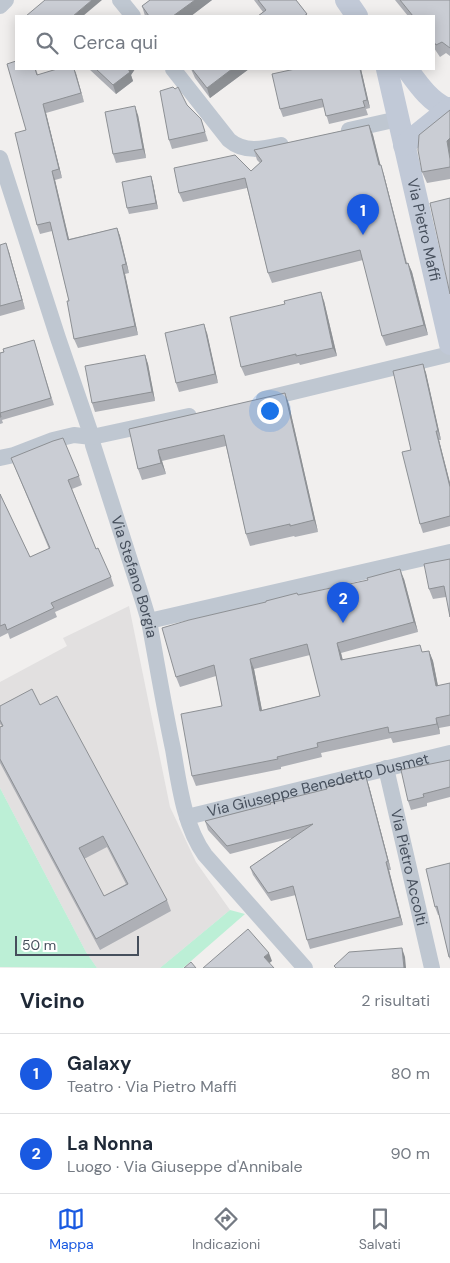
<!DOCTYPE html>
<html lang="it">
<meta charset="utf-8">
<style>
:root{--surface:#fff;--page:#f6f6f7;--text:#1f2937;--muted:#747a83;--line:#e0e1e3;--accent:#1959e1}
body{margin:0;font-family:"DM Sans",sans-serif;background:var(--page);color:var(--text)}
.scale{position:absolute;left:15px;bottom:12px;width:124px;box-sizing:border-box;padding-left:5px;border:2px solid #464f5c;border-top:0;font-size:14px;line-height:18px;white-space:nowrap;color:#464f5c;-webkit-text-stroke:4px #fff;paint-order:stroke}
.you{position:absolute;left:269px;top:410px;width:18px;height:18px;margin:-12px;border:4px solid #fff;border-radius:50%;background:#1a73e8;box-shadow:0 0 0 8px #1a73e833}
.badge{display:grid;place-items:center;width:32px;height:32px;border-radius:50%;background:var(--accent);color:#fff;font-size:16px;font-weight:700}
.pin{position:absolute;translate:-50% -41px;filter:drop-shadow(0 1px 2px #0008)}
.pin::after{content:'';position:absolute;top:26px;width:18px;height:15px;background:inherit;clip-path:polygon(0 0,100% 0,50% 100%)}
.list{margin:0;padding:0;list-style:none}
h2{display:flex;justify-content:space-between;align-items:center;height:65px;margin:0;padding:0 20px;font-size:21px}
h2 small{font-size:16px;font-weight:400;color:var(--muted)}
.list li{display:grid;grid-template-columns:32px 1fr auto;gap:15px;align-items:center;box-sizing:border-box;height:80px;padding:0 20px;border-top:1px solid var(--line)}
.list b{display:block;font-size:19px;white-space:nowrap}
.list p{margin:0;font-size:16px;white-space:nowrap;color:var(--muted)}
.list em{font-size:16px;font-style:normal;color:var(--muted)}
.icon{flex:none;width:28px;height:28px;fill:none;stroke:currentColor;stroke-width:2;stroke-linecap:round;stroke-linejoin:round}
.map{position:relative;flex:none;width:450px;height:968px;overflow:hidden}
.search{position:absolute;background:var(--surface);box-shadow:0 2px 12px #0003;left:15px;right:15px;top:15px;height:55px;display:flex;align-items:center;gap:12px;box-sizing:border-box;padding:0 18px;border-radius:0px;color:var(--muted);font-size:19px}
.sheet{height:225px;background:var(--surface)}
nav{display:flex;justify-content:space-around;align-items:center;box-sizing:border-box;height:70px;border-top:1px solid var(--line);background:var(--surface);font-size:14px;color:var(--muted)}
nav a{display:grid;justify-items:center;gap:2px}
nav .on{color:var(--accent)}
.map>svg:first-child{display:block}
</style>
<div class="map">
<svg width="450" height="968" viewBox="0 0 450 968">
<rect width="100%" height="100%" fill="#f1efee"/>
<path fill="#e2e0e0" d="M129 606 170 807 196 862 230 910 160 968H97L86 952 0 788V682L67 646 63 638Z"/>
<g fill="#bcefd6">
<path d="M0 788 86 952 97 968 0 967Z"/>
<path d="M230 910 245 914 183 968H160Z"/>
</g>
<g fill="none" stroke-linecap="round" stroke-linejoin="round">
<g stroke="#bfc7d1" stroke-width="16">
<path d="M120 0 133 16"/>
<path d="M0 6 6 0"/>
<path d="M173 69 229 140C244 153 263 149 281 145"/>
<path d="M349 130 398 119"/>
<path id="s1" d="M0 158 58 338 92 437 93 445 142 598 149 621C157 664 164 707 173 749 179 784 184 826 205 855L305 968"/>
<path d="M264 399 450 354"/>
<path d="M0 458 14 455 53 440 74 435 92 437 189 416"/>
<path d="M149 621 450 552"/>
<path id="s2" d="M386 768 432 968"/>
<path id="s3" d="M187 817 450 753"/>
</g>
<g stroke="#c1c9d7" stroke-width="22">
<path d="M346 0 357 16"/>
<path id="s4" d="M387 69 450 344"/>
<path d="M407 69C418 84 430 102 448 109"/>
<path d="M404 145 450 108"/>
</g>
</g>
<g fill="#aeb0b6" fill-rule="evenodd">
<path d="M150 0H212L191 16H145L142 6Z"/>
<path d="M254 0H296L308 16H258L263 12Z"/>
<path d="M395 0H450V56L446 53 440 57 434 48V16H408Z"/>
<path d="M36 69 38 75 74 69 84 102 46 113 62 178 55 180 69 239 117 228 120 236 129 273 125 274 138 335 78 348 74 339 69 301 52 231 40 234 37 225 26 130Z"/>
<path d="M89 69H135L131 75 133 81 116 94Z"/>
<path d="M191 69H249L210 98 195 78Z"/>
<path d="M295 69H361L370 108 366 109 368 115 329 124 324 107 283 117 280 109Z"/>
<path d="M187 105 201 119 208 141 172 149 169 140Z"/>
<path d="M450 110V179L427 183 422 172Z"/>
<path d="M138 115 146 158 116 163 113 154Z"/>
<path d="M369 125 373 135 380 165 384 175 407 263H408L412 272 428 335 386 346 382 336 363 260 272 283 268 273 247 188 183 202 179 193 251 171 260 163 257 160 254 150Z"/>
<path d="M151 176 153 183 158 209 129 214 127 208Z"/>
<path d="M0 245 9 252 25 309 0 316Z"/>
<path d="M324 301 337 356 300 365 299 363 245 376 241 367Z"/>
<path d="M207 333 218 383 179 392 176 383Z"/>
<path d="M34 340 54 405 2 420 3 423 0 424V353Z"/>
<path d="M145 355 148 364 155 401 95 412 92 403Z"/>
<path d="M423 364 426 373 441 440H439L450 483V526L423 533 420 524 411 450Z"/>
<path d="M285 393 289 405 318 532 295 537 294 536 250 546 246 534 226 446 162 461 166 474 142 480 138 469 129 429Z"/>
<path d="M11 458 79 476 82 485 72 489 96 549 111 577 114 586 55 612 57 617 10 639 8 633 0 637V494L30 557 49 549Z"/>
<path d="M450 559 446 597 433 599 429 589Z"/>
<path d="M404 579 418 632 341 653 343 660 423 652 429 651 433 661 438 686 450 683V726L439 728 440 734 393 743 391 738 321 753 322 757 281 767V769L196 786 192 776 222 706 216 676 180 687 176 677 298 595ZM310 655 320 696 262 710 254 669Z"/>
<path d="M40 705 167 900 171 911 100 950 0 763V727L2 726 0 724V706ZM107 847 126 884 104 896 84 859Z"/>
<path d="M450 760V797L427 803V806L411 810 408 801Z"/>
<path d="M366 777 369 786 391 870H389L403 925 310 949 307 940 296 895 271 901 253 875 250 867 292 838 230 854 208 830 205 821 327 789Z"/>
<path d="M450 863V960L439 915H438L435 907Z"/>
</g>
<g fill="#8d9094">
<path d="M92 0H102L83 16H73Z"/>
<path d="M195 0H212L191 16H173Z"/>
<path d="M74 69 76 73 84 102 81 93Z"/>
<path d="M127 69H135L131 75 133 81 116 94 113 85Z"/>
<path d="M232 69H249L210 98 207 88Z"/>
<path d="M360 69H361L370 108 367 100Z"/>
<path d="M43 104 46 113 62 178 59 169Z"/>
<path d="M135 106 138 115 146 158 143 149Z"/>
<path d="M369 125 373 135 383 175 379 165Z"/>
<path d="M450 138V159L447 141Z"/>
<path d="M381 165 384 175 409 273 406 264Z"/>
<path d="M52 171 55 180 71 248 68 240Z"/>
<path d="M151 176 153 183 158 209 156 203Z"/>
<path d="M117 228 120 236 129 273 126 264Z"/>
<path d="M6 243 9 252 25 309 22 300Z"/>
<path d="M408 263 412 272 428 335 424 325Z"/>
<path d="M122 265 125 274 138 335 135 326Z"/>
<path d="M321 292 324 301 337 356 333 348Z"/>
<path d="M204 324 207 333 218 383 215 374Z"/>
<path d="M145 355 148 364 155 401 152 392Z"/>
<path d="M423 364 426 373 441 440 438 431Z"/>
<path d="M285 393 289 405 318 532 314 520Z"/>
<path d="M436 431 439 440 450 483V487Z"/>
<path d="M158 450 162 461 166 474 161 463Z"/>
<path d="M400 569 404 579 418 632 414 622Z"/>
<path d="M337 643 341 653 345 671 341 660Z"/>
<path d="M429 651 433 661 440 696 436 686Z"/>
<path d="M250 659 254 669 264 721 260 711Z"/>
<path d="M436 718 439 728 440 734 437 724Z"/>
<path d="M366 777 369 786 391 870 388 861Z"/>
<path d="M386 862 389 870 403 925 400 917Z"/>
<path d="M402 948 405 957 406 968H404Z"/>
<path d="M269 953 272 961 267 965 264 957Z"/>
</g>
<g fill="#cacdd4" stroke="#8d9094" fill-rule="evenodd">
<path d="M45 0H92L73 16H26Z"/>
<path d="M150 0H195L173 16H149L142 6Z"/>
<path d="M258 0H296L307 14 304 16H258L266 10Z"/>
<path d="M400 0H450V48L442 42 436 45 434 42V16H413Z"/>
<path d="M16 61V69H35L37 75 57 69H74L81 93 43 104 59 169 52 171 68 240 117 228 126 264 122 265 135 326 74 339 67 301H69L50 222 37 225 15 133 26 130 7 64Z"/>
<path d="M96 69H128L130 72 113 85Z"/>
<path d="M192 69H232L207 88Z"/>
<path d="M295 69H360L367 100 363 101 365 107 326 116 322 99 280 109 272 74Z"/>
<path d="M173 87 175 89 178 87 187 105 201 119 205 132 169 140 160 91Z"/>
<path d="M135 106 143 149 113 154 105 112Z"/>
<path d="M450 110V138L447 141 450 159V167L422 172 418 150 419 135Z"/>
<path d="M369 125 379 165H381L406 264 408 263 424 325 382 336 360 250 268 273 245 178 179 193 174 168 235 155 251 171 262 161 254 150Z"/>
<path d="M151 176 156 203 127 208 122 182Z"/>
<path d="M450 198V294L430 203Z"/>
<path d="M6 243 22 300 0 306V245Z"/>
<path d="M321 292 333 348 296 356V354L241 367 230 317 285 304 284 301Z"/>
<path d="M204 324 215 374 176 383 165 333Z"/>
<path d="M34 340 51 398 0 413 1 417H0V353L4 352 3 349Z"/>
<path d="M145 355 152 392 92 403 85 366Z"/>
<path d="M423 364 438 431H436L450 487V516L420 524 402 452 411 450 393 371Z"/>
<path d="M285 393 314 520 290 526V524L246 534 224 435 158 450 161 463 138 469 129 429Z"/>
<path d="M63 438 79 476 68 480 96 549 98 548 111 577 51 603 54 608 7 630 5 624 0 626V494L30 557 50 548 11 458 53 441Z"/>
<path d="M450 559V617L444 586 429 589 424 564Z"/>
<path d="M400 569 414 622 337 643 341 660 420 645 422 652 429 651 436 686 450 683V715L436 718 437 724 389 733 388 727 317 743 318 747 277 757 278 759 192 776 181 714 222 706 214 665 176 677 162 628 189 620 266 602V601L297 593 298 595 368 580 367 578ZM307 644 320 696 260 711 250 659Z"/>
<path d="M32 689 40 705 57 696 167 900 96 939 0 759V727L3 726 0 720V706ZM103 836 128 884 104 896 79 848Z"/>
<path d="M450 760V787L423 794 424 797 408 801 401 770Z"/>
<path d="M366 777 388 861 386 862 400 917 307 940 293 886 268 893 250 867 313 824 227 846 205 821 271 804 270 803 327 789V787Z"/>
<path d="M450 863V957H449L437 906 435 907 426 869Z"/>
<path d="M248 929 269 953 264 957 274 968H203Z"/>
<path d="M402 948 404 968H336L334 966 349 952Z"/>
<path d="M191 962 196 968H184Z"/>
</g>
<g text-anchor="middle" stroke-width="5" stroke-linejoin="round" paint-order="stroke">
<g font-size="15" fill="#464f5c" stroke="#fff">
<text dy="5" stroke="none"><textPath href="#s4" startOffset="165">Via Pietro Maffi</textPath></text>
<text dy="5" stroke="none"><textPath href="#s1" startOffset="440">Via Stefano Borgia</textPath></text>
<text dy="5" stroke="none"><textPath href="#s3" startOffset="135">Via Giuseppe Benedetto Dusmet</textPath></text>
<text dy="5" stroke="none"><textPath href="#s2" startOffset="102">Via Pietro Accolti</textPath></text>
</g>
</g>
</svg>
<div class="scale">50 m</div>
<div class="you"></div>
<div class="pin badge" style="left:363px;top:235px">1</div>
<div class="pin badge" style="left:343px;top:623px">2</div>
<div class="search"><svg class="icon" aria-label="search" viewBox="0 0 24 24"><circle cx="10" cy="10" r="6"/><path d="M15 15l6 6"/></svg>Cerca qui</div>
</div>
<section class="sheet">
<h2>Vicino<small>2 risultati</small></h2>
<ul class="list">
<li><span class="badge">1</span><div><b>Galaxy</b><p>Teatro · Via Pietro Maffi</p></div><em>80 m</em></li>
<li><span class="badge">2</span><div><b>La Nonna</b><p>Luogo · Via Giuseppe d'Annibale</p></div><em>90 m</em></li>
</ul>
</section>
<nav>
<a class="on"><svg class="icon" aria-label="map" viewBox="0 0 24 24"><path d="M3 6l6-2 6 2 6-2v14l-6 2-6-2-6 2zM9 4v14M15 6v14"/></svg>Mappa</a>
<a><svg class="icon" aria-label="directions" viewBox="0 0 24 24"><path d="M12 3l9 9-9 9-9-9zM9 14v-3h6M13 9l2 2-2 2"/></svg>Indicazioni</a>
<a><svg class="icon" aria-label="saved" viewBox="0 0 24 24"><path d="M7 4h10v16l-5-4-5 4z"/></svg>Salvati</a>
</nav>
